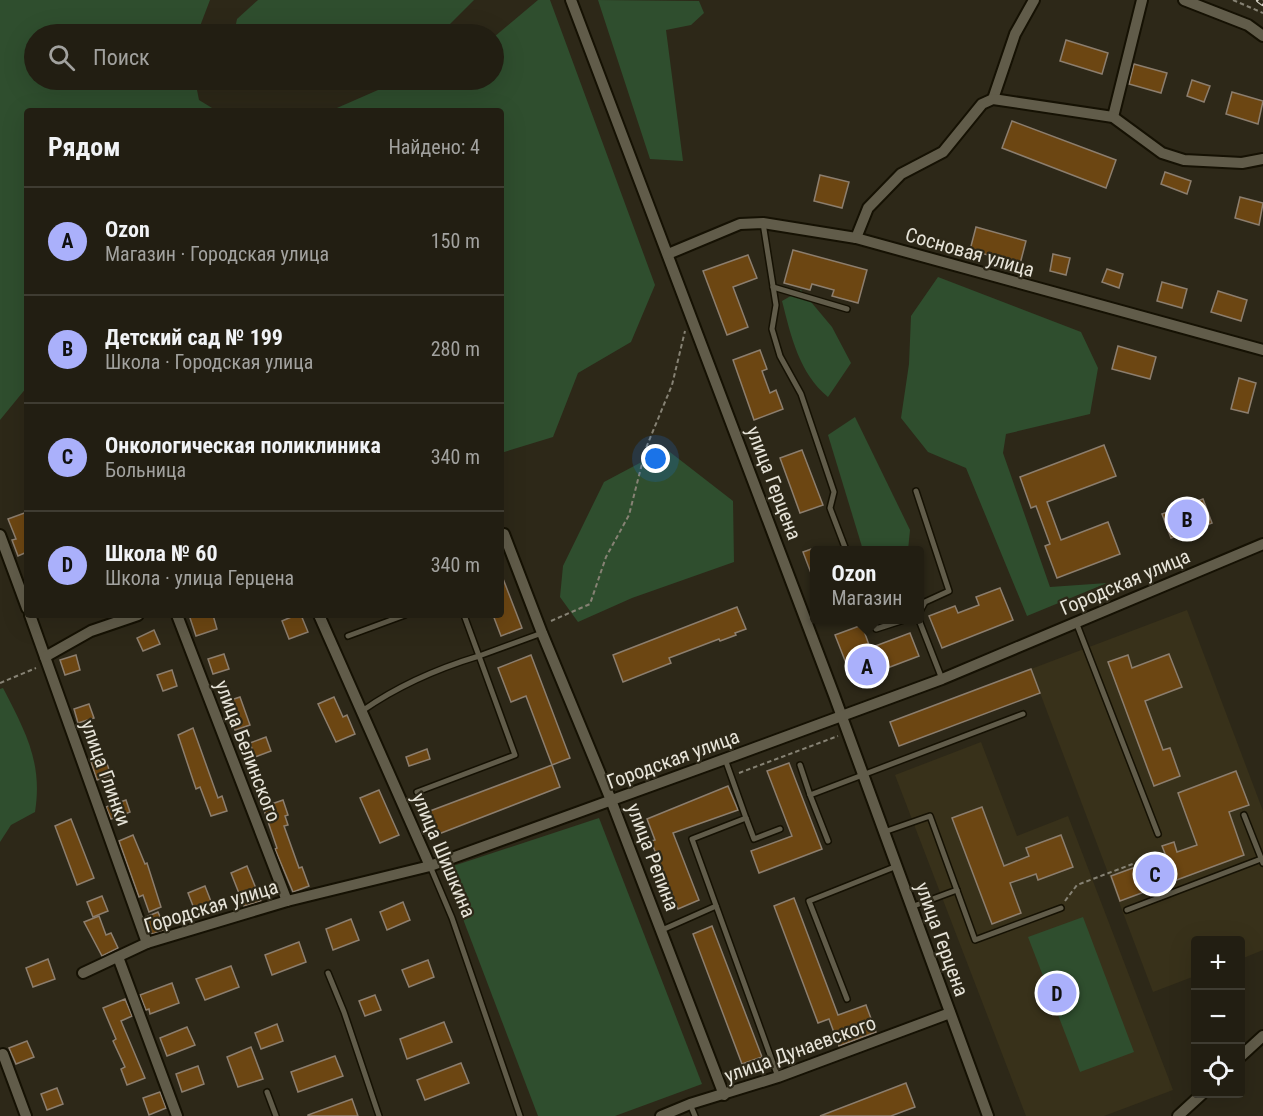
<!DOCTYPE html>
<html lang="ru">
<meta charset="utf-8">
<style>
:root{--surface:#221e12;--page:#2e2b20;--text:#f1f3f6;--muted:#a2a29f;--line:#3f3c32;--accent:#aab0fb}
body{margin:0;font-family:"Roboto Condensed",sans-serif;background:var(--page);color:var(--text)}
.controls{position:absolute;right:18px;bottom:18px;display:grid;overflow:hidden;border-radius:6px;box-shadow:0 6px 24px #0002}
.controls button{width:54px;height:54px;display:grid;place-items:center;padding:0;border:0;border-bottom:2px solid var(--line);background:var(--surface);color:var(--text);font:30px sans-serif}
.you{position:absolute;left:656px;top:459px;width:21px;height:21px;margin:-15px;border:4px solid #fff;border-radius:50%;background:#1a73e8;box-shadow:0 0 0 9px #1a73e833}
.badge{display:grid;place-items:center;width:39px;height:39px;border-radius:50%;background:var(--accent);color:#111;font-size:20px;font-weight:700}
.pin{position:absolute;translate:-50% -50%;border:3px solid #fff;box-shadow:0 2px 6px #0006}
.popup{position:absolute;left:810px;top:546px;width:114px;height:78px;box-sizing:border-box;display:grid;place-content:center;border-radius:6px;background:var(--surface);filter:drop-shadow(0 2px 4px #0005);font-size:20px;white-space:nowrap;color:var(--muted)}
.popup b{font-size:22px;color:var(--text)}
.popup::after{content:'';position:absolute;left:50%;top:100%;margin-left:-12px;border:12px solid transparent;border-top-color:var(--surface)}
.list{margin:0;padding:0;list-style:none}
h2{display:flex;justify-content:space-between;align-items:center;height:78px;margin:0;padding:0 24px;font-size:26px}
h2 small{font-size:20px;font-weight:400;color:var(--muted)}
.list li{display:grid;grid-template-columns:39px 1fr auto;gap:18px;align-items:center;box-sizing:border-box;height:108px;padding:0 24px;border-top:2px solid var(--line)}
.list b{display:block;font-size:22px;white-space:nowrap}
.list p{margin:0;font-size:20px;white-space:nowrap;color:var(--muted)}
.list em{font-size:20px;font-style:normal;color:var(--muted)}
.icon{flex:none;width:33px;height:33px;fill:none;stroke:currentColor;stroke-width:2;stroke-linecap:round;stroke-linejoin:round}
.map{position:relative;flex:none;width:1263px;height:1116px;overflow:hidden}
.search{position:absolute;background:var(--surface);box-shadow:0 6px 24px #0002;left:24px;top:24px;width:480px;height:66px;display:flex;align-items:center;gap:15px;box-sizing:border-box;padding:0 21px;border-radius:33px;color:var(--muted);font-size:22px}
.panel{position:absolute;background:var(--surface);box-shadow:0 6px 24px #0002;left:24px;top:108px;width:480px;height:510px;border-radius:6px}
.map>svg:first-child{display:block}
</style>
<div class="map">
<svg width="1263" height="1116" viewBox="0 0 1263 1116">
<rect width="100%" height="100%" fill="#2d2818"/>
<g fill="#38311a">
<path d="M1187 610 1263 811V950L1241 959 1240 940H1196L1195 976 1153 992 1031 669Z"/>
<path d="M981 742 1017 836 1068 816 1173 1090 1104 1116H1026L895 775Z"/>
</g>
<g fill="#2f4e2e">
<path d="M0 0H210L197 34H34V80H195L199 100 217 111H27V387L0 420Z"/>
<path d="M258 0H474L440 34H234L237 19Z"/>
<path d="M538 0H550L655 285 631 342 578 373 553 437 501 453V111H330L378 90 431 84 438 80H494V37Z"/>
<path d="M598 0 699 1 704 13 691 25 666 30 683 161 650 159Z"/>
<path d="M938 277 1081 332 1098 368 1090 414 1006 434 1003 453 1050 587 1107 583 1027 616 966 468 928 452 901 418 909 364 911 316Z"/>
<path d="M801 290 832 327 851 363 828 397C799 373 791 336 782 301Z"/>
<path d="M855 417 910 530 908 550H863L828 435Z"/>
<path d="M666 449 733 501 734 562 632 598 578 622 560 597 563 566 604 482Z"/>
<path d="M3 688C25 731 43 762 35 812L11 825 0 842V689Z"/>
<path d="M599 818 702 1084 615 1116H538L444 869Z"/>
<path d="M1083 917 1134 1052 1080 1072 1028 937Z"/>
</g>
<g fill="#6c4612" stroke="#8c7e6e" stroke-width="1.5">
<path d="M1066 40 1108 53 1102 74 1060 61Z"/>
<path d="M1134 64 1167 73 1161 93 1129 84Z"/>
<path d="M1192 80 1210 86 1204 102 1187 96Z"/>
<path d="M1232 92 1263 101 1258 124 1226 114Z"/>
<path d="M1012 121 1116 160 1106 188 1002 148Z"/>
<path d="M1165 172 1191 181 1187 194 1161 184Z"/>
<path d="M820 175 849 182 842 208 814 201Z"/>
<path d="M1240 197 1263 203 1259 225 1235 218Z"/>
<path d="M976 227 1026 241 1020 264 970 250Z"/>
<path d="M793 250 867 270 858 303 832 296 834 290 812 284 810 290 784 283Z"/>
<path d="M1053 254 1070 258 1066 275 1050 271Z"/>
<path d="M748 255 757 278 733 287 748 327 727 335 703 271Z"/>
<path d="M1107 269 1123 274 1119 288 1102 282Z"/>
<path d="M1162 282 1187 289 1182 308 1157 301Z"/>
<path d="M1218 291 1247 300 1241 321 1211 312Z"/>
<path d="M1118 346 1156 357 1150 379 1112 369Z"/>
<path d="M760 350 767 369 762 371 770 393 776 390 783 409 754 420 733 360Z"/>
<path d="M1239 378 1256 383 1248 413 1231 409Z"/>
<path d="M1104 445 1116 476 1047 502 1061 540 1108 522 1120 554 1057 578 1045 546 1050 544 1036 506 1031 508 1020 477Z"/>
<path d="M802 450 823 505 800 513 780 458Z"/>
<path d="M1203 499 1212 523 1171 538 1162 514Z"/>
<path d="M27 512V552L18 556 12 540 16 539 8 519Z"/>
<path d="M814 548V581L803 552Z"/>
<path d="M502 576 522 628 501 636 493 615H501Z"/>
<path d="M1000 588 1013 620 942 648 929 616 955 606 958 613 979 605 976 597Z"/>
<path d="M737 607 746 629 735 633 736 635 720 641 719 639 669 658 671 663 623 682 613 655Z"/>
<path d="M189 615H213L217 629 196 636Z"/>
<path d="M296 615H301L308 632 289 639 282 621Z"/>
<path d="M862 625 870 648 910 633 919 656 853 681 835 635Z"/>
<path d="M154 630 160 644 143 651 137 638Z"/>
<path d="M224 654 229 669 213 674 208 659Z"/>
<path d="M1169 654 1182 687 1145 701 1163 750 1170 748 1180 776 1154 786 1108 662 1128 655 1132 668Z"/>
<path d="M76 655 80 670 65 675 60 660Z"/>
<path d="M531 655 570 758 552 765 526 696 511 702 498 668Z"/>
<path d="M1031 669 1040 693 899 746 890 722Z"/>
<path d="M172 670 177 686 163 691 157 675Z"/>
<path d="M240 697 250 725 235 730 225 702Z"/>
<path d="M334 697 343 717 347 715 355 734 336 742 318 704Z"/>
<path d="M89 704 94 718 78 723 74 709Z"/>
<path d="M193 728 218 798 222 796 227 811 211 816 200 787 196 789 178 735Z"/>
<path d="M266 737 271 751 255 757 250 743Z"/>
<path d="M427 749 430 759 409 766 406 757Z"/>
<path d="M105 758 111 775 97 780 91 762Z"/>
<path d="M789 763 822 849 759 873 751 851 792 836 767 771Z"/>
<path d="M552 765 560 787 431 837 422 814Z"/>
<path d="M1236 771 1249 805 1229 812 1244 855 1120 901 1111 876 1166 856 1162 846 1174 842 1177 852 1197 845 1178 793Z"/>
<path d="M728 786 738 810 673 833 699 900 678 909 651 841 655 840 647 819Z"/>
<path d="M379 790 399 835 380 843 360 798Z"/>
<path d="M126 800 130 812 111 819 106 807Z"/>
<path d="M283 800 288 815 285 816 288 825 284 826 299 868 302 867 309 886 293 892 275 849 277 848 263 807Z"/>
<path d="M982 807 1004 866 1029 856 1026 848 1061 835 1073 867 1038 880 1036 874 1010 883 1021 913 992 924 952 818Z"/>
<path d="M71 819 94 878 77 885 55 826Z"/>
<path d="M133 835 145 864 147 863 161 907 149 912 143 895 139 897 119 841Z"/>
<path d="M247 866 261 901 244 906 231 873Z"/>
<path d="M205 886 212 904 195 911 188 893Z"/>
<path d="M102 896 108 911 93 917 87 902Z"/>
<path d="M794 898 838 1015 866 1005 876 1032 839 1046 829 1019 818 1023 774 906Z"/>
<path d="M403 902 410 920 387 930 380 912Z"/>
<path d="M158 912 166 930 152 934 146 917Z"/>
<path d="M99 916 106 935 111 933 118 948 102 956 84 922Z"/>
<path d="M351 919 359 940 333 950 326 929Z"/>
<path d="M712 926 762 1057 742 1064 693 934Z"/>
<path d="M299 942 306 962 272 975 265 955Z"/>
<path d="M48 959 55 979 33 987 26 968Z"/>
<path d="M428 960 434 977 409 987 402 970Z"/>
<path d="M231 966 239 987 205 1000 196 979Z"/>
<path d="M172 983 179 1003 150 1014 149 1009 146 1010 140 995Z"/>
<path d="M375 995 381 1010 365 1016 359 1001Z"/>
<path d="M125 999 132 1016 121 1021 145 1078 127 1085 121 1069 125 1067 113 1041 116 1039 103 1008Z"/>
<path d="M444 1022 452 1042 407 1059 400 1039Z"/>
<path d="M277 1024 283 1041 261 1049 255 1033Z"/>
<path d="M187 1027 195 1045 167 1056 160 1038Z"/>
<path d="M27 1041 34 1057 16 1064 9 1048Z"/>
<path d="M251 1047 263 1079 238 1087 227 1057Z"/>
<path d="M335 1056 343 1076 298 1092 291 1072Z"/>
<path d="M461 1063 469 1083 425 1100 417 1080Z"/>
<path d="M198 1066 204 1084 182 1092 176 1074Z"/>
<path d="M906 1083 915 1107 891 1116H820Z"/>
<path d="M57 1088 63 1104 47 1110 41 1094Z"/>
<path d="M160 1092 166 1108 149 1115 143 1098Z"/>
<path d="M352 1099 358 1116H308V1115Z"/>
</g>
<g fill="none" stroke-linecap="round" stroke-linejoin="round">
<g stroke="#151103" stroke-width="8">
<g id="service">
<path d="M763 223 776 305 772 329 780 356 801 394 834 492 830 508 846 550"/>
<path d="M773 287 847 309"/>
<path d="M916 491 949 591 925 602 920 611"/>
<path d="M464 615 479 656 542 633"/>
<path d="M873 620 876 629 904 620"/>
<path d="M919 620 942 679"/>
<path d="M1076 622 1158 834"/>
<path d="M348 636 405 615"/>
<path d="M362 711C399 685 436 669 479 656L515 755 417 792"/>
<path d="M725 759 746 818 692 839 778 1077"/>
<path d="M800 765 810 795 1023 714"/>
<path d="M810 795 828 841"/>
<path d="M1244 815 1263 863"/>
<path d="M746 818 754 839 780 829"/>
<path d="M884 832 930 816 975 940 1061 908"/>
<path d="M430 866 452 918 520 1116"/>
<path d="M911 907 957 890"/>
<path d="M1127 910 1261 859"/>
<path d="M662 930 716 906"/>
<path d="M328 973 344 1012 379 1116"/>
<path d="M847 999 809 901 897 866"/>
<path d="M267 1092 276 1116"/>
<path d="M690 1104 695 1116"/>
</g>
</g>
<g stroke="#151103" stroke-width="14">
<g id="minor">
<path d="M571 0 834 695 988 1116"/>
<path d="M1184 0 1248 25 1263 36"/>
<path d="M993 99 1015 34 1034 0"/>
<path d="M1113 117 1142 0"/>
<path d="M856 238 868 208 901 174 943 152 982 104 993 99 1113 117 1162 153 1184 160 1242 163 1263 159"/>
<path d="M668 254 740 224 763 223 856 238 1263 350"/>
<path d="M504 534 542 633 611 800 724 1095"/>
<path d="M0 535 27 608"/>
<path d="M30 615 147 943"/>
<path d="M177 615 287 901"/>
<path d="M319 615 430 866"/>
<path d="M45 657 91 631 138 615"/>
<path d="M118 957 177 1116"/>
<path d="M83 973 147 943 287 901 430 866 725 759 942 679 1263 544"/>
<path d="M3 1054 26 1116"/>
<path d="M1240 1057 1263 1036"/>
<path d="M661 1116 690 1104 778 1077 950 1013"/>
<path d="M1178 1116 1202 1094"/>
</g>
</g>
<g stroke="#868274" stroke-width="2" stroke-dasharray="4.5 3" stroke-linecap="butt">
<path d="M1233 0 1263 13"/>
<path d="M551 621 590 604 606 557 629 515 646 448 672 385 685 331"/>
<path d="M0 683 36 668"/>
<path d="M739 773 838 736"/>
<path d="M1065 901 1077 885 1151 857"/>
</g>
<use href="#service" stroke="#615c4a" stroke-width="5"/>
<use href="#minor" stroke="#615c4a" stroke-width="10"/>
<g stroke="#d0cdc1" stroke-width="6">
<path id="rail" d="M1259 0 1263 3"/>
</g>
<use href="#rail" stroke="#2d2818" stroke-width="4" stroke-dasharray="11" stroke-linecap="butt"/>
</g>
<g text-anchor="middle" stroke-width="4.5" stroke-linejoin="round" paint-order="stroke">
<g font-size="20" fill="#e7e4d9" stroke="#2d2818">
<text transform="translate(970 252) rotate(16)" y="7">Сосновая улица</text>
<text transform="translate(774 483) rotate(69)" y="7">улица Герцена</text>
<text transform="translate(1125 582) rotate(-23)" y="7">Городская улица</text>
<text transform="translate(248 751) rotate(69)" y="7">улица Белинского</text>
<text transform="translate(673 759) rotate(-20)" y="7">Городская улица</text>
<text transform="translate(106 773) rotate(70)" y="7">улица Глинки</text>
<text transform="translate(444 855) rotate(67)" y="7">улица Шишкина</text>
<text transform="translate(653 857) rotate(69)" y="7">улица Репина</text>
<text transform="translate(211 906) rotate(-17)" y="7">Городская улица</text>
<text transform="translate(942 939) rotate(70)" y="7">улица Герцена</text>
<text transform="translate(800 1049) rotate(-20)" y="7">улица Дунаевского</text>
</g>
</g>
</svg>
<div class="controls">
<button>+</button>
<button>−</button>
<button><svg class="icon" aria-label="locate" viewBox="0 0 24 24"><circle cx="12" cy="12" r="6"/><path d="M12 2v4M12 18v4M2 12h4M18 12h4"/></svg></button>
</div>
<div class="you"></div>
<div class="pin badge" style="left:867px;top:666px">A</div>
<div class="popup"><b>Ozon</b>Магазин</div>
<div class="pin badge" style="left:1187px;top:519px">B</div>
<div class="pin badge" style="left:1155px;top:874px">C</div>
<div class="pin badge" style="left:1057px;top:993px">D</div>
<div class="search"><svg class="icon" aria-label="search" viewBox="0 0 24 24"><circle cx="10" cy="10" r="6"/><path d="M15 15l6 6"/></svg>Поиск</div>
<section class="panel">
<h2>Рядом<small>Найдено: 4</small></h2>
<ul class="list">
<li><span class="badge">A</span><div><b>Ozon</b><p>Магазин · Городская улица</p></div><em>150 m</em></li>
<li><span class="badge">B</span><div><b>Детский сад № 199</b><p>Школа · Городская улица</p></div><em>280 m</em></li>
<li><span class="badge">C</span><div><b>Онкологическая поликлиника</b><p>Больница</p></div><em>340 m</em></li>
<li><span class="badge">D</span><div><b>Школа № 60</b><p>Школа · улица Герцена</p></div><em>340 m</em></li>
</ul>
</section>
</div>
